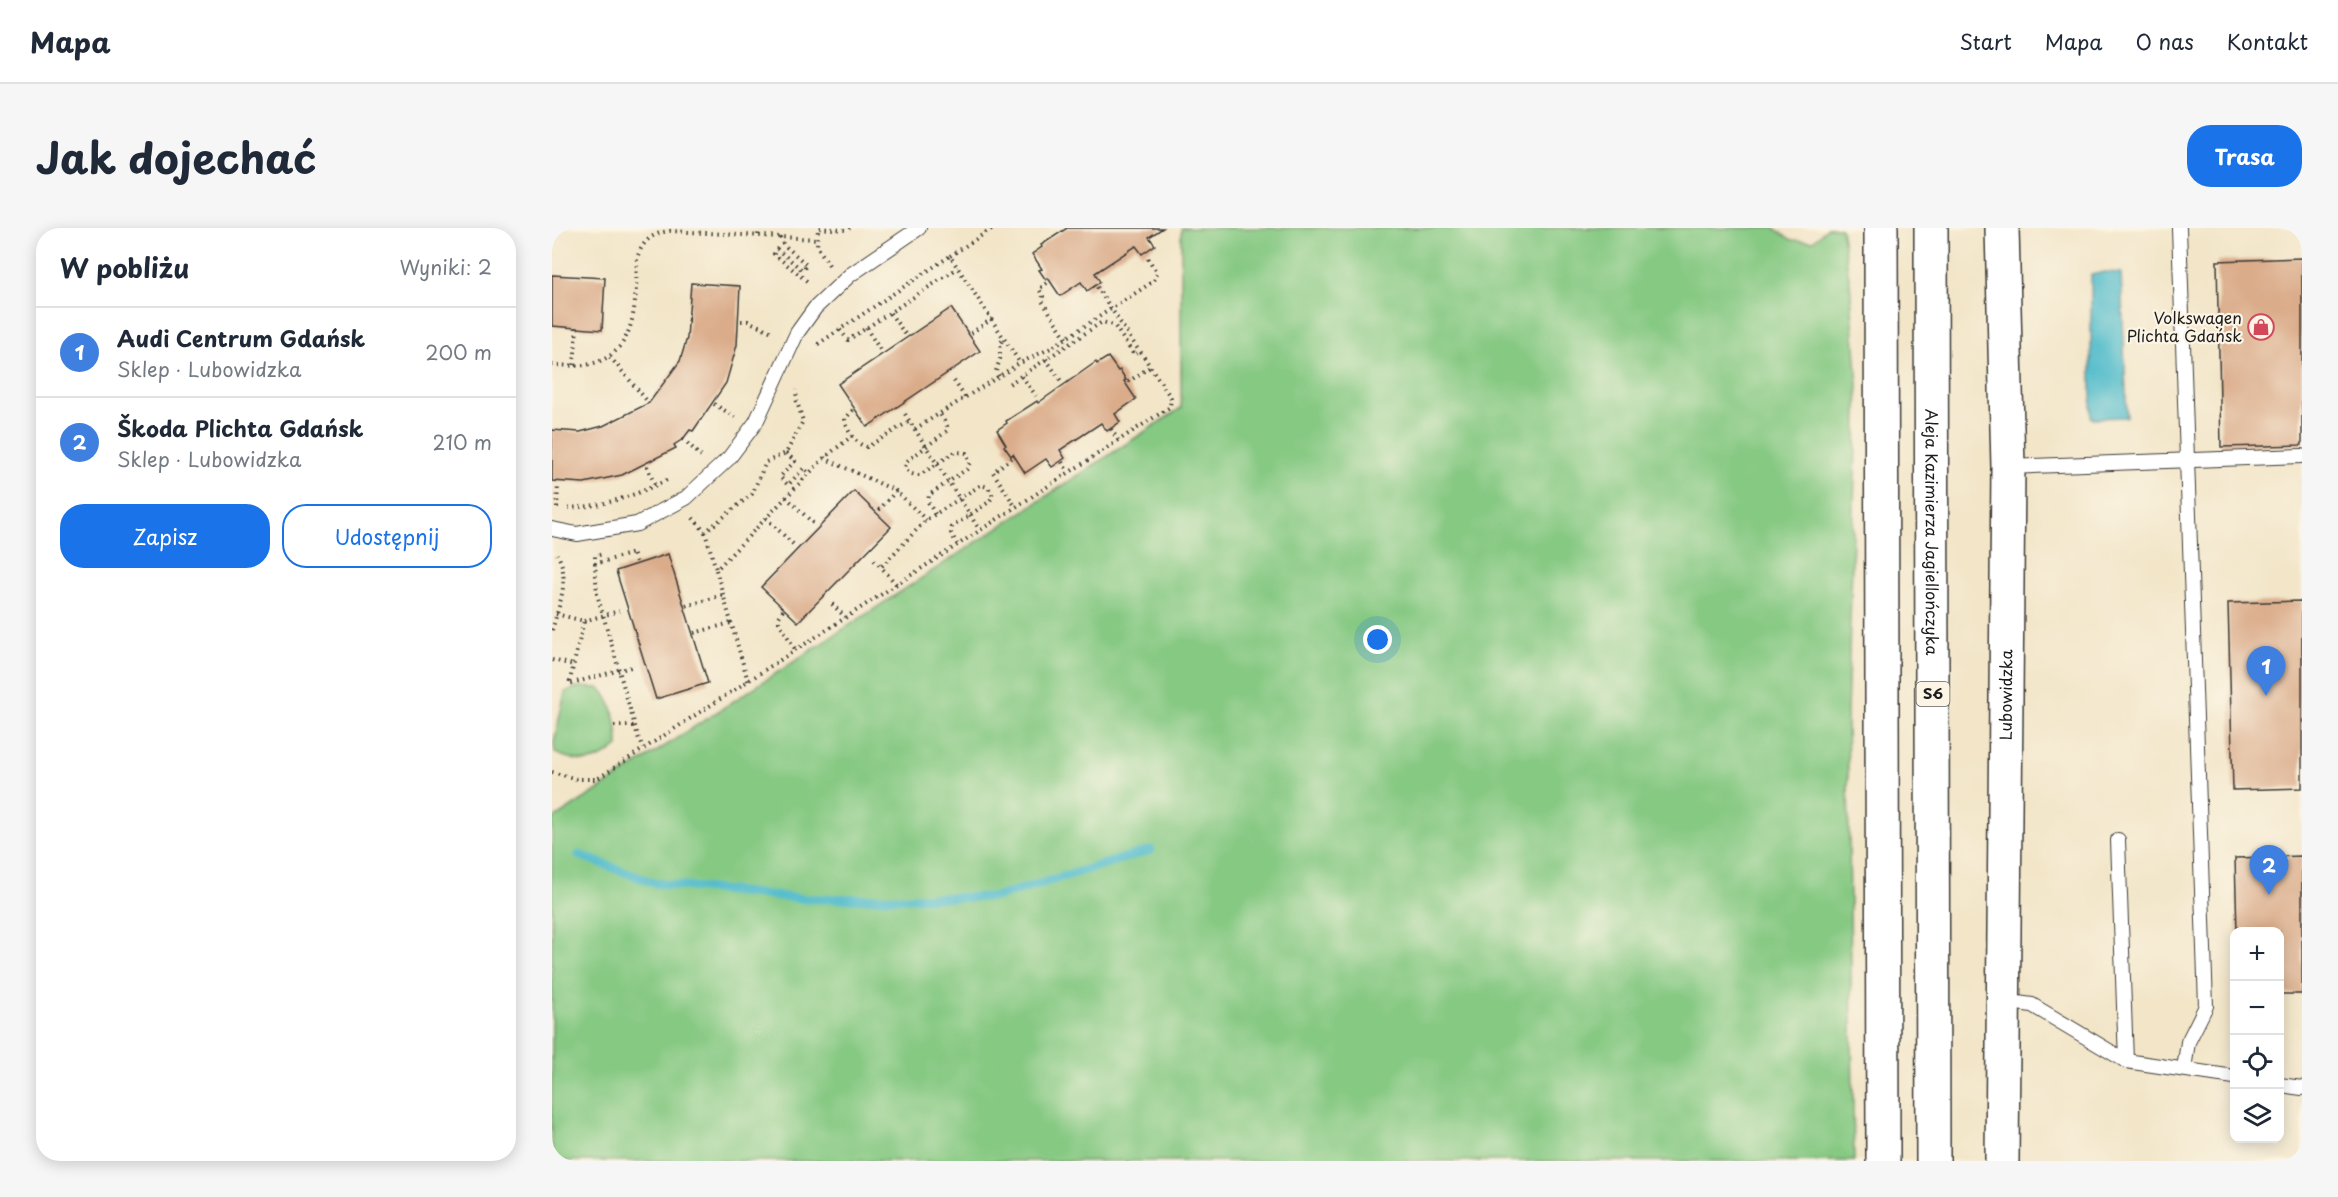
<!DOCTYPE html>
<html lang="pl">
<meta charset="utf-8">
<style>
:root{--surface:#fff;--page:#f6f6f7;--text:#1f2937;--muted:#747a83;--line:#e0e1e3;--accent:#1a73e8}
body{margin:0;font-family:"Playpen Sans",sans-serif;background:var(--page);color:var(--text)}
.controls{position:absolute;right:18px;bottom:18px;display:grid;overflow:hidden;border-radius:12px;box-shadow:0 3px 15px #0003}
.controls button{width:54px;height:54px;display:grid;place-items:center;padding:0;border:0;border-bottom:2px solid var(--line);background:var(--surface);color:var(--text);font:30px sans-serif}
.you{position:absolute;left:826px;top:412px;width:21px;height:21px;margin:-15px;border:4px solid #fff;border-radius:50%;background:#1a73e8;box-shadow:0 0 0 9px #1a73e833}
.badge{display:grid;place-items:center;width:39px;height:39px;border-radius:50%;background:var(--accent);color:#fff;font-size:20px;font-weight:700}
.pin{position:absolute;translate:-50% -50px;filter:drop-shadow(0 2px 3px #0008)}
.pin::after{content:'';position:absolute;top:32px;width:21px;height:18px;background:inherit;clip-path:polygon(0 0,100% 0,50% 100%)}
.list{margin:0;padding:0;list-style:none}
h2{display:flex;justify-content:space-between;align-items:center;height:78px;margin:0;padding:0 24px;font-size:26px}
h2 small{font-size:20px;font-weight:400;color:var(--muted)}
.list li{display:grid;grid-template-columns:39px 1fr auto;gap:18px;align-items:center;box-sizing:border-box;height:90px;padding:0 24px;border-top:2px solid var(--line)}
.list b{display:block;font-size:22px;white-space:nowrap}
.list p{margin:0;font-size:20px;white-space:nowrap;color:var(--muted)}
.list em{font-size:20px;font-style:normal;color:var(--muted)}
.actions{display:flex;gap:12px;padding:18px 24px}
.actions a{flex:1;padding:14px 0;border:2px solid var(--accent);border-radius:24px;text-align:center;font-size:21px;color:var(--accent)}
.actions .main{background:var(--accent);color:#fff}
.icon{flex:none;width:33px;height:33px;fill:none;stroke:currentColor;stroke-width:2;stroke-linecap:round;stroke-linejoin:round}
.map{position:relative;flex:none;width:1750px;height:933px;overflow:hidden;border-radius:24px}
header{display:flex;align-items:center;gap:36px;box-sizing:border-box;height:84px;padding:0 30px;background:var(--surface);border-bottom:2px solid var(--line)}
header strong{font-size:28px}
nav{display:flex;gap:33px;margin-inline-start:auto;font-size:21px}
.intro{display:flex;align-items:center;justify-content:space-between;box-sizing:border-box;height:144px;padding:0 36px}
h1{margin:0;font-size:42px}
.button{padding:15px 27px;border-radius:24px;background:var(--accent);color:#fff;font-size:21px;font-weight:700}
main{display:flex;gap:36px;padding:0 36px}
aside{flex:1;background:var(--surface);border-radius:24px;box-shadow:0 3px 15px #0003}
.map>svg:first-child{display:block}
</style>
<header>
<strong>Mapa</strong>
<nav><a>Start</a><a>Mapa</a><a>O nas</a><a>Kontakt</a></nav>
</header>
<div class="intro"><h1>Jak dojechać</h1><a class="button">Trasa</a></div>
<main>
<aside>
<h2>W pobliżu<small>Wyniki: 2</small></h2>
<ul class="list">
<li><span class="badge" style="background:#3f7fe0">1</span><div><b>Audi Centrum Gdańsk</b><p>Sklep · Lubowidzka</p></div><em>200 m</em></li>
<li><span class="badge" style="background:#3f7fe0">2</span><div><b>Škoda Plichta Gdańsk</b><p>Sklep · Lubowidzka</p></div><em>210 m</em></li>
</ul>
<div class="actions"><a class="main">Zapisz</a><a>Udostępnij</a></div>
</aside>
<div class="map">
<svg width="1750" height="933" viewBox="0 0 1750 933">
<rect width="100%" height="100%" fill="#fcf5e5"/>
<filter id="ink" filterUnits="userSpaceOnUse"><feTurbulence type="fractalNoise" baseFrequency=".0167" numOctaves="2"/><feDisplacementMap in="SourceGraphic" scale="12" xChannelSelector="R" yChannelSelector="G"/><feConvolveMatrix kernelMatrix="1 2 1 2 8 2 1 2 1" color-interpolation-filters="sRGB"/></filter>
<filter id="wash" filterUnits="userSpaceOnUse"><feTurbulence type="fractalNoise" baseFrequency=".008" numOctaves="4" result="noise"/><feDisplacementMap in="SourceGraphic" scale="24" xChannelSelector="R" yChannelSelector="G"/><feGaussianBlur stdDeviation="1.35" result="paint"/><feColorMatrix in="noise" values="0 0 0 0 0 0 0 0 0 0 0 0 0 0 0 0 0 1.4 0 .05"/><feComposite in="paint" operator="in"/></filter>
<g filter="url(#wash)">
<rect width="100%" height="100%" fill="#f2e5c8"/>
<g fill="#86c983" stroke="#517250" stroke-width="1.5">
<path d="M629 0H1222L1240 12 1261 13 1275 0H1289L1298 55 1306 157 1295 486 1302 933H0V592L629 180Z"/>
<path d="M25 459 48 460C62 475 66 498 66 518 42 538 30 536 3 525L2 514 13 464Z"/>
</g>
<path fill="#50bbcb" stroke="#366c74" stroke-width="1.5" d="M1552 44 1569 45 1575 189 1539 190V47Z"/>
<g fill="none" stroke-linecap="round" stroke-linejoin="round">
<path stroke="#50bbcb" stroke-width="9" d="M27 627 102 655 254 671 444 669 599 622"/>
</g>
<g id="blocks">
<g fill="#daac8a">
<path d="M515 0H611L597 9 603 17 590 26 584 18 543 45 548 54 541 59 535 63 529 54 508 68 496 50 494 52 487 42 490 41 480 26 490 19 489 17Z"/>
<path d="M1750 30V217L1669 219 1665 33Z"/>
<path d="M0 47 53 50 50 102 0 98Z"/>
<path d="M139 55 188 58 185 117 174 155 141 203 138 202 131 211 122 217 124 220 70 247 32 255 0 253V202L28 204 51 198 97 175 128 133 135 110Z"/>
<path d="M399 80 428 123 315 199 286 156Z"/>
<path d="M556 129 566 143 568 142 574 152 572 153 584 171 563 186 568 194 555 203 549 195 508 222 513 230 509 233 500 239 494 231 473 245 461 226 459 228 452 218 454 217 445 202 455 195 454 193 485 173 486 175 544 134 545 136Z"/>
<path d="M302 263 339 299 246 394 209 359Z"/>
<path d="M116 326 156 455 104 471 64 343Z"/>
<path d="M1750 373V560L1681 562 1676 375Z"/>
<path d="M1750 628V766H1728V704H1685L1683 630Z"/>
</g>
</g>
</g>
<g filter="url(#ink)">
<use href="#blocks" fill-opacity="0" stroke="#3c3a36" stroke-width="1.5"/>
<g fill="none" stroke-linecap="round" stroke-linejoin="round">
<g stroke="#3c3a36" stroke-width="16">
<g id="service">
<path d="M1627 0 1654 778 1636 814 1632 841"/>
<path d="M1456 239 1750 228"/>
<path d="M0 301 25 306 85 296 134 270 177 230 204 194 245 105 263 80 298 47 367 0"/>
<path d="M1566 612 1574 833"/>
<path d="M1451 773 1480 777 1574 833 1682 849"/>
<path d="M1728 857 1750 860"/>
</g>
</g>
<g stroke="#3c3a36" stroke-width="36">
<g id="tertiary">
<path id="s1" d="M1450 933 1456 239 1450 0"/>
</g>
</g>
<g stroke="#3c3a36" stroke-width="36">
<g id="motorway">
<path d="M1329 0 1331 933"/>
<path id="s2" d="M1379 0 1381 933"/>
</g>
</g>
<g stroke="#3c3a36" stroke-width="4" stroke-dasharray="1.5 4.5" stroke-linecap="butt">
<path d="M206 7 207 0"/>
<path d="M228 9 231 16 255 37 250 42 225 21 222 26 256 54"/>
<path d="M398 28 441 0"/>
<path d="M277 37 265 18 266 0 294 2 298 0"/>
<path d="M495 55 487 61 491 68 490 73 514 110"/>
<path d="M545 59 587 123"/>
<path d="M338 85 353 106"/>
<path d="M189 93H196L220 104"/>
<path d="M314 100 329 123"/>
<path d="M288 102 296 112 406 40"/>
<path d="M419 105 440 91"/>
<path d="M266 116 398 28 468 135"/>
<path d="M58 129 97 175"/>
<path d="M494 131 509 153"/>
<path d="M0 137C12 137 26 139 38 136 88 125 83 70 85 30 91 12 101 5 118 3L265 11"/>
<path d="M22 137 25 100"/>
<path d="M447 148 444 143 448 131V115L452 111"/>
<path d="M470 148 484 168"/>
<path d="M402 153 413 169"/>
<path d="M576 154 598 139"/>
<path d="M162 176 183 189"/>
<path d="M301 182 293 191C295 203 303 216 315 219L358 193"/>
<path d="M353 186 427 301"/>
<path d="M363 201 468 135 499 120 602 53 605 45 594 27"/>
<path d="M559 201 566 212"/>
<path d="M131 211 149 228"/>
<path d="M234 225 243 233 228 249 236 257 252 240 257 246"/>
<path d="M272 230 344 263 374 292"/>
<path d="M460 230 441 244 463 278"/>
<path d="M510 234 516 244"/>
<path d="M95 238 103 258"/>
<path d="M234 269 264 298"/>
<path d="M5 280 6 256"/>
<path d="M16 280C54 278 82 268 117 251"/>
<path d="M327 282 344 263"/>
<path d="M383 286 376 274 377 267 415 241 418 235 414 225 403 224 368 247C361 247 357 246 353 239L355 233 395 203V198L388 186"/>
<path d="M141 290 153 304 200 266 214 234 234 225 251 193 244 171 245 162"/>
<path d="M214 290 243 318"/>
<path d="M153 304 164 341"/>
<path d="M322 332 329 339"/>
<path d="M84 334 81 325 43 336 45 366 87 512 92 520"/>
<path d="M43 336V328L52 326"/>
<path d="M344 356 329 339 374 292 429 257 436 259 441 268 437 274 400 299 399 305 405 316"/>
<path d="M280 376 293 389"/>
<path d="M134 378 171 367"/>
<path d="M231 382 227 389V394L243 421"/>
<path d="M4 386 32 393 17 456 83 438"/>
<path d="M32 393 67 383"/>
<path d="M0 402C7 378 19 349 5 326"/>
<path d="M142 405 179 395"/>
<path d="M0 432 22 437"/>
<path d="M196 453 164 342 272 230 300 208"/>
<path d="M62 498H83"/>
<path d="M0 544 24 551H45L618 179 619 170 588 123 582 127 562 97 550 94 454 158"/>
</g>
<use href="#service" stroke="#fff" stroke-width="14"/>
<use href="#tertiary" stroke="#fff" stroke-width="33"/>
<use href="#motorway" stroke="#fff" stroke-width="33"/>
</g>
</g>
<defs>
<g id="shop-ring" transform="scale(1.35)"><circle r="9.5" fill="#fcf5e5" stroke="#d1495b" stroke-width="1.5"/><path d="M-5-2.5h2.3a2.7 3.5 0 0 1 5.4 0H5L5.5 6h-11ZM-1.5-2.5h3a1.5 2.3 0 0 0-3 0Z" fill="#d1495b"/></g>
</defs>
<g fill-rule="evenodd">
<use href="#shop-ring" x="1709" y="99"/>
</g>
<g text-anchor="middle" stroke-width="4.5" stroke-linejoin="round" paint-order="stroke">
<rect fill="#fcf5e5" stroke="#5f5d58" stroke-width="1.5" x="1364.5" y="454" width="33" height="24" rx="4.5"/>
<g font-size="15" font-weight="bold" fill="#1c1c1c">
<text x="1381" y="471">S6</text>
</g>
<g font-size="16" fill="#1c1c1c" stroke="#fcf5e5" text-anchor="end">
<text x="1690" y="96">Volkswagen<tspan x="1690" dy="18">Plichta Gdańsk</tspan></text>
</g>
<g font-size="16" fill="#1c1c1c" stroke="#fcf5e5">
<text dy="6" stroke="none"><textPath href="#s2" startOffset="304">Aleja Kazimierza Jagiellończyka</textPath></text>
<text dy="6" stroke="none"><textPath href="#s1" startOffset="466">Lubowidzka</textPath></text>
</g>
</g>
</svg>
<div class="controls">
<button>+</button>
<button>−</button>
<button><svg class="icon" aria-label="locate" viewBox="0 0 24 24"><circle cx="12" cy="12" r="6"/><path d="M12 2v4M12 18v4M2 12h4M18 12h4"/></svg></button>
<button><svg class="icon" aria-label="layers" viewBox="0 0 24 24"><path d="M12 4l9 5-9 5-9-5zM3 14l9 5 9-5"/></svg></button>
</div>
<div class="you"></div>
<div class="pin badge" style="left:1714px;top:468px;background:#3f7fe0">1</div>
<div class="pin badge" style="left:1717px;top:667px;background:#3f7fe0">2</div>
</div>
</main>
